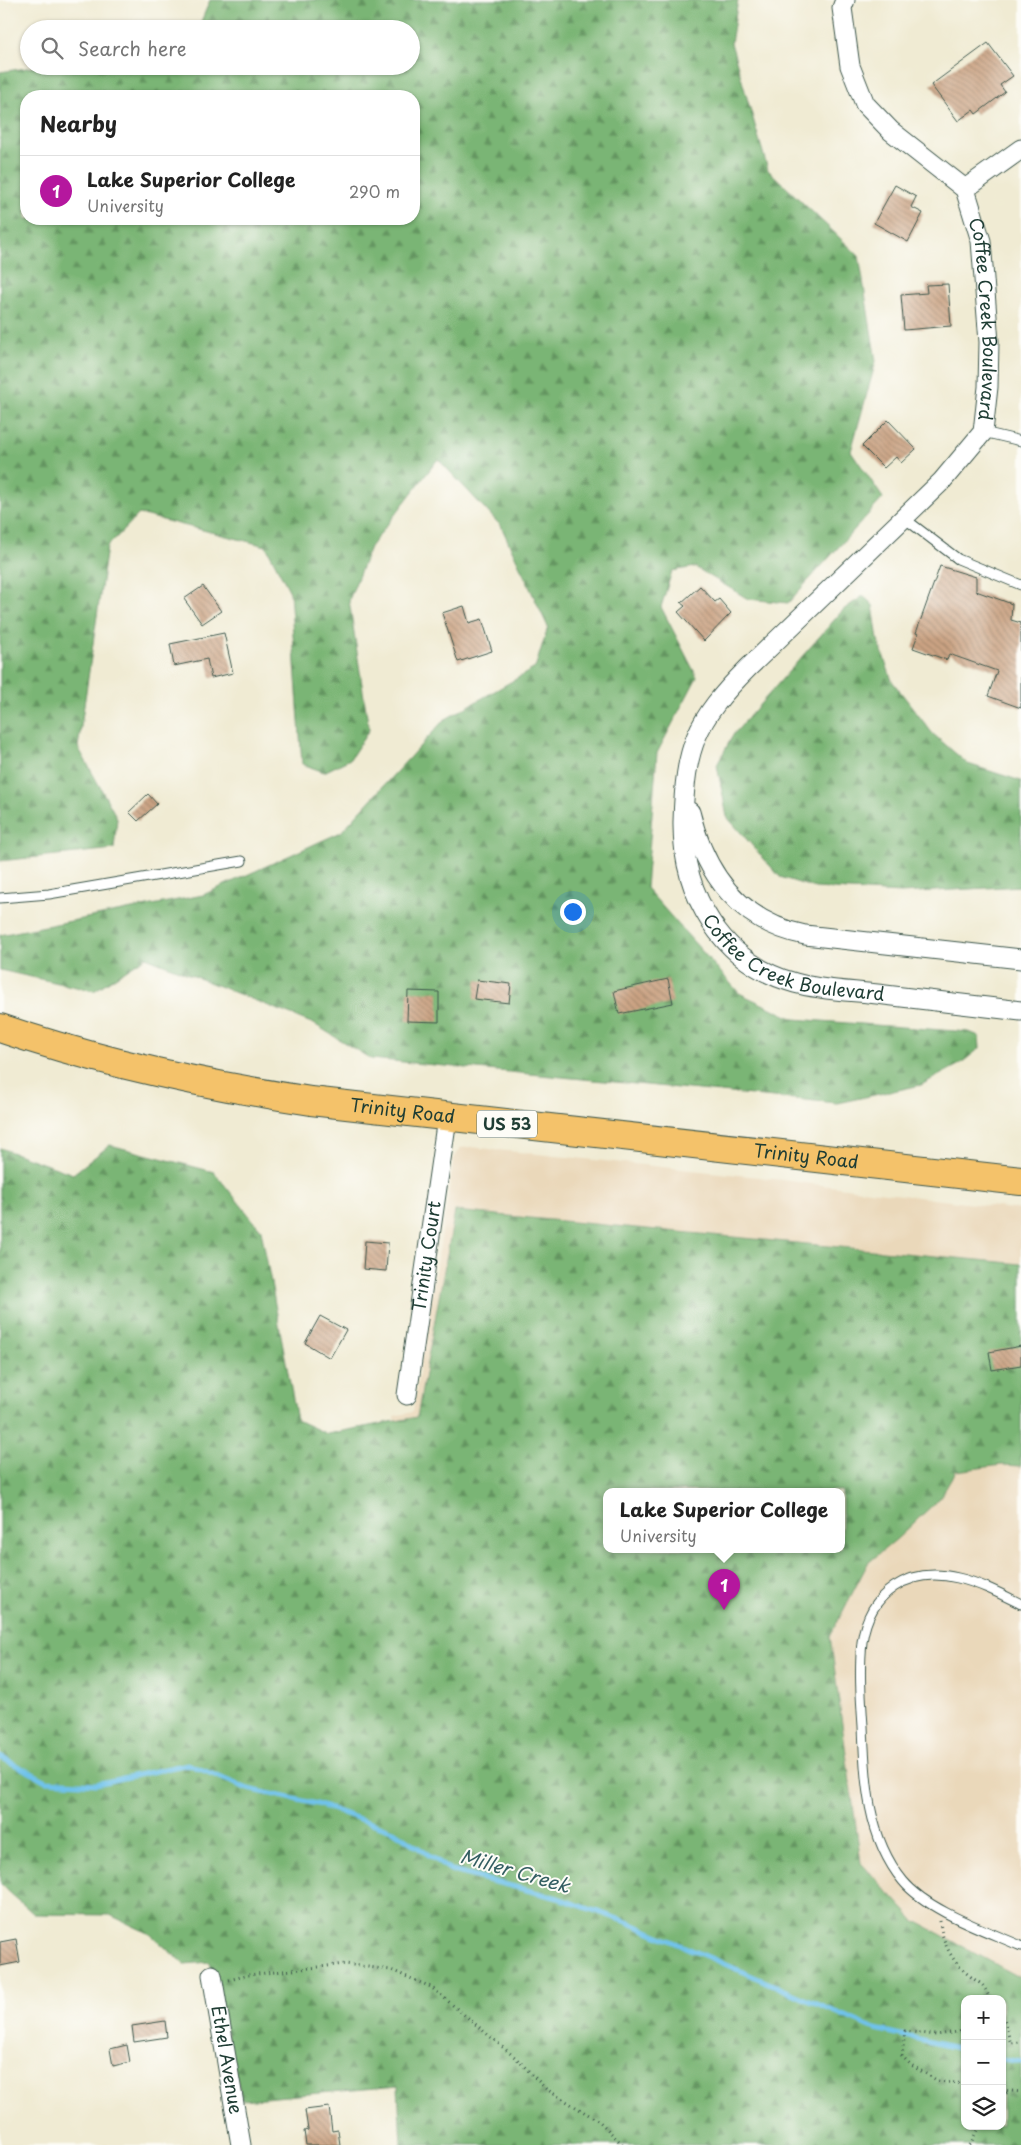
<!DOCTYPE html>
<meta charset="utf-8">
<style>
:root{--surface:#fff;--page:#f2f2f2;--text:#222;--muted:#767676;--line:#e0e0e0;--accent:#b5179e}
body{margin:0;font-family:"Playpen Sans",sans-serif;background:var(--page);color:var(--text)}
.controls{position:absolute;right:15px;bottom:15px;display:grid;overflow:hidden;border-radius:10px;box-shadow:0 1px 4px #0004}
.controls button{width:45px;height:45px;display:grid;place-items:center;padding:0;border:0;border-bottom:1px solid var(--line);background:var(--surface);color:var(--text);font:25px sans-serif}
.you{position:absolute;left:572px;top:911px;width:18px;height:18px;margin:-12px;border:4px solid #fff;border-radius:50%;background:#1a73e8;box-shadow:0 0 0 8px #1a73e833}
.badge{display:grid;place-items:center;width:32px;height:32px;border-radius:50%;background:var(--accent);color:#fff;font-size:16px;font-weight:700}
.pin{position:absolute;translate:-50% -41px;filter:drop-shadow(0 1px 2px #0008)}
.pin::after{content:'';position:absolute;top:26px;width:18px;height:15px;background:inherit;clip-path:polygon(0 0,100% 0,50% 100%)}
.popup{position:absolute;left:603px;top:1488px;width:242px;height:65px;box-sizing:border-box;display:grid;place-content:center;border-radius:10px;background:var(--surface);filter:drop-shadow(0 1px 4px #0005);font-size:16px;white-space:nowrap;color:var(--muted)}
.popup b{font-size:19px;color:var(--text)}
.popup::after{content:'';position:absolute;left:50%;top:100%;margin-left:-10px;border:10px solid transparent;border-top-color:var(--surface)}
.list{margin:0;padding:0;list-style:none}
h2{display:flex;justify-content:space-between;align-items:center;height:65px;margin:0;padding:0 20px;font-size:21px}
h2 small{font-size:16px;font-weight:400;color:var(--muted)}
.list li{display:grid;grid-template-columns:32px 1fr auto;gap:15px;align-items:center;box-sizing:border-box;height:70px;padding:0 20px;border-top:1px solid var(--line)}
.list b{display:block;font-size:19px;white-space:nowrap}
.list p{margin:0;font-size:16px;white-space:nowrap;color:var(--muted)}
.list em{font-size:16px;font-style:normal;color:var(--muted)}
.icon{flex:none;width:28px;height:28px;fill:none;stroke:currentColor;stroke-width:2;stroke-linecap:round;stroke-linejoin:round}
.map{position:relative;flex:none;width:1021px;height:2145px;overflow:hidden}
.search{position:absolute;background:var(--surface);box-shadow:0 1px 4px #0004;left:20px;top:20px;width:400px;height:55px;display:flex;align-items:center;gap:12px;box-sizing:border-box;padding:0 18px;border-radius:28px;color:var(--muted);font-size:19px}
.panel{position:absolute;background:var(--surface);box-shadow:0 1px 4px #0004;left:20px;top:90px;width:400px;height:135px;border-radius:20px}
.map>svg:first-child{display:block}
</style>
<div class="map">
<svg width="1021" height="2145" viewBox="0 0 1021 2145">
<defs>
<pattern id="forest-firs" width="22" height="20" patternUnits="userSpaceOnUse" patternTransform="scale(1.25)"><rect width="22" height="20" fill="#7ab574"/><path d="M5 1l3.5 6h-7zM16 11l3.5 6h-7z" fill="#639460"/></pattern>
<pattern id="building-back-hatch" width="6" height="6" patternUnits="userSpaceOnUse" patternTransform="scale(1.25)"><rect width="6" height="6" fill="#cba383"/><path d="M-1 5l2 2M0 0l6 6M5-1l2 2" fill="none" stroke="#a4866c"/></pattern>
</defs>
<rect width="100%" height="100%" fill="#fdfcf7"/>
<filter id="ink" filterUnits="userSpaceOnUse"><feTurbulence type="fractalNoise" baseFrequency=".02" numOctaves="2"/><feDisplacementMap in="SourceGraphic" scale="10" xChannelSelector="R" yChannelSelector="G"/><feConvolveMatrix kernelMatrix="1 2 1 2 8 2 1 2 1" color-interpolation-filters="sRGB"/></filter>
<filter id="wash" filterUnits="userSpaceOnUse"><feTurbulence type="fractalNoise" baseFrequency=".0096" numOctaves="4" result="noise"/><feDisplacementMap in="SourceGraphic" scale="20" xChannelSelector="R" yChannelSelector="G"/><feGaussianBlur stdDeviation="1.12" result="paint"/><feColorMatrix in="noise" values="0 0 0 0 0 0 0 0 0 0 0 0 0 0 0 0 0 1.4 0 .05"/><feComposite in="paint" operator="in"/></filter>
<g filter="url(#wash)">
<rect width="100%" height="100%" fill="#f0ebd3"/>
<path fill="#ead8ba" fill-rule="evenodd" d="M470 1147 758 1177 1021 1210V2145H407L382 1984 460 1804 394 1416 413 1412 454 1158 460 1148ZM606 1491H842V1549H606ZM965 1999H1002V2126H965Z"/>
<g fill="url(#forest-firs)" stroke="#4c7954" fill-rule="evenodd">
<path d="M210 0H738L731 43 768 170 859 256 876 361 851 451 883 498 788 603 748 599 695 567 672 571 661 607 697 677 657 753 646 888 739 993 794 1019 969 1032 979 1036 980 1048 960 1064 921 1085 837 1103 371 1059 314 1024 146 957 94 991 0 970V935L203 895 341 832 444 720 535 668 548 627 501 526 438 459 370 547 349 600 369 730 350 759 324 772 302 764 290 592 266 546 139 514 107 547 78 747 117 818 114 849 0 861V72L40 66H411V29H198ZM26 96H414V219H26Z"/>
<path d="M863 596 873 605 878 640 892 681 933 734 968 764 1021 781V886L901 893 815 888 780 877 727 817 717 765 733 735 843 610Z"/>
<path d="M110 1145 214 1172 261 1230 297 1420 327 1434 417 1417 455 1211 1021 1264V1466L1002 1465 956 1471 940 1498 898 1538 868 1563 830 1636 861 1863 914 1920 1021 1978V2145H401L398 2086 242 2100 210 1962 184 1964 150 1934 110 1915 34 1914 0 1884V1148L73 1174ZM606 1491H842V1549H606ZM965 1999H1002V2126H965Z"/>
</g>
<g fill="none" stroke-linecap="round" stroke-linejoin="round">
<g stroke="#6fc2eb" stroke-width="5">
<path d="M0 1757 47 1781 96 1784 188 1764 248 1789 317 1804 394 1831 452 1871 558 1898 627 1922 875 2029 965 2050"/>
<path d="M1002 2059 1021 2062"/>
</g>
</g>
<g id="blocks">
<g fill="url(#building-back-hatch)">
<path d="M988 43 1013 76 1000 85 1005 92 976 114 973 110 958 121 931 85Z"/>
<path d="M895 185 916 197 911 207 923 213 908 242 874 223Z"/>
<path d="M948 284 951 326 904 330 901 295 927 293 926 285Z"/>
<path d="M888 420 916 449 901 463 896 457 884 468 862 446Z"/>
<path d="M940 566 976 577V591L1012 604 1011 620 1021 623V708L988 696 997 671 949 654 947 660 913 648 918 634 916 633Z"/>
<path d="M203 586 221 611 202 624 184 599Z"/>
<path d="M700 586 715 602 719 599 731 613 704 641 678 612 685 606 681 603Z"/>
<path d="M464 606 469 623 482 619 492 651 458 662 442 613Z"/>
<path d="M224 633 233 673 211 678 207 659 174 666 170 644Z"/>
<path d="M148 794 157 804 138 821 129 812Z"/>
<path d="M668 979 673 1003 619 1014 614 991Z"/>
<path d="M477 980 511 984 509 1003 474 999Z"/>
<path d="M408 991 439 992V1022L407 1021Z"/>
<path d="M365 1241 388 1243 386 1271 363 1269Z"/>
<path d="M320 1316 346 1330 330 1358 305 1343Z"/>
<path d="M1021 1346V1365L992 1370 989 1352Z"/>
<path d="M16 1939 20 1962 0 1966V1942Z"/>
<path d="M165 2021 167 2037 134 2042 132 2026Z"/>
<path d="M127 2045 130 2062 113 2066 110 2049Z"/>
<path d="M329 2107 332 2131 338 2130 340 2145H306L304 2131 308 2130 305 2110Z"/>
</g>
</g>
</g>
<g filter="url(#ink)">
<use href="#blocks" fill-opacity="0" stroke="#3e574c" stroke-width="1"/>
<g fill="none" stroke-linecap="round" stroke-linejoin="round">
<g stroke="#3e574c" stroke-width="11">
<g id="service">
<path d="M983 432 1021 441"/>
<path d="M904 518 958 559 1021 585"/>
<path d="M0 898 49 894 242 861"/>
<path d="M1021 1604C1001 1594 980 1583 958 1578 909 1566 869 1592 862 1642 859 1669 861 1698 863 1726 865 1779 867 1837 903 1881 928 1911 985 1930 1021 1946"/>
</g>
</g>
<g stroke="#3e574c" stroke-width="21">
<g id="minor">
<path id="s1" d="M845 0 842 8 850 66 865 104 891 131 965 189 981 241 989 342 988 387 983 432 942 481 748 668C695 721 685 747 683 822 682 895 722 963 795 983 824 991 856 991 885 995 931 1000 976 1006 1021 1011"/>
<path d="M965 189 1021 149"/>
<path d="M690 812C705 874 740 922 805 935L1021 959"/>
<path id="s2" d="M407 1395 447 1118"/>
<path id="s3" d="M212 1975 241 2145"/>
</g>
</g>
<g stroke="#3e574c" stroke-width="30">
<g id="trunk">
<path id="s4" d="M0 1028C102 1063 205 1085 311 1101L1021 1181"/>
</g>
</g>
<g stroke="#3e574c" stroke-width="3" stroke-dasharray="1 4" stroke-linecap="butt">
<path d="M940 1921C942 1943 952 1962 970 1976 984 1987 982 1981 990 1999"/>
<path d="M229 1980 248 1975 345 1964 391 1970 431 1987 517 2059 546 2089 599 2121 623 2145"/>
<path d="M1002 2016C1007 2023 1007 2034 1011 2043L1021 2042"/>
<path d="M965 2031 936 2035 905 2031 902 2056 911 2065 938 2081 965 2084"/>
<path d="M1002 2090 1021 2092"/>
<path d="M1002 2096 1010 2091"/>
<path d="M970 2145 979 2126"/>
</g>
<use href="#service" stroke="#fff" stroke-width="9"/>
<use href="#minor" stroke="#fff" stroke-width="19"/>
<use href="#trunk" stroke="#f4c26a" stroke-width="28"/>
</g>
</g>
<g text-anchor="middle" stroke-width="4" stroke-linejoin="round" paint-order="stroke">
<rect fill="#fdfcf7" stroke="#62766e" stroke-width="1" x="477" y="1110.5" width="60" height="27" rx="4"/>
<g font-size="16" font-weight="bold" fill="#1f3d34">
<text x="507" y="1130">US 53</text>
</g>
<g font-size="18" fill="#1f3d34" stroke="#fdfcf7">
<text dy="6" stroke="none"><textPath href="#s1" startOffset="372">Coffee Creek Boulevard</textPath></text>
<text dy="6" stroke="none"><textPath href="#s1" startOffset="1192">Coffee Creek Boulevard</textPath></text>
<text dy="6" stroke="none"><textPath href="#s4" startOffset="412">Trinity Road</textPath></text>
<text dy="6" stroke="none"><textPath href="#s4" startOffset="818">Trinity Road</textPath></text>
<text dy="6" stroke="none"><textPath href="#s2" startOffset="140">Trinity Court</textPath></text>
<text dy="6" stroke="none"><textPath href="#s3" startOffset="86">Ethel Avenue</textPath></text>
</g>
<g font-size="19" font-style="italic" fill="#335e62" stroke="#fdfcf7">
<text transform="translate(515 1871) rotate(16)" y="7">Miller Creek</text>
</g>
</g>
</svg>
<div class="controls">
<button>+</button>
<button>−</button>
<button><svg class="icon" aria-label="layers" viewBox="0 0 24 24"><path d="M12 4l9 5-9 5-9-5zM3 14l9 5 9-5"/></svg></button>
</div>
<div class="you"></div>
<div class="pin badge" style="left:724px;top:1610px">1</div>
<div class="popup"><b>Lake Superior College</b>University</div>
<div class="search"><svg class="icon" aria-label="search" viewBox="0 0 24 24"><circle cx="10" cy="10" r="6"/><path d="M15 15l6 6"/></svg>Search here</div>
<section class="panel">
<h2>Nearby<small></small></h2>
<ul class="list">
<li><span class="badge">1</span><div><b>Lake Superior College</b><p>University</p></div><em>290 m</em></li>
</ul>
</section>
</div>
